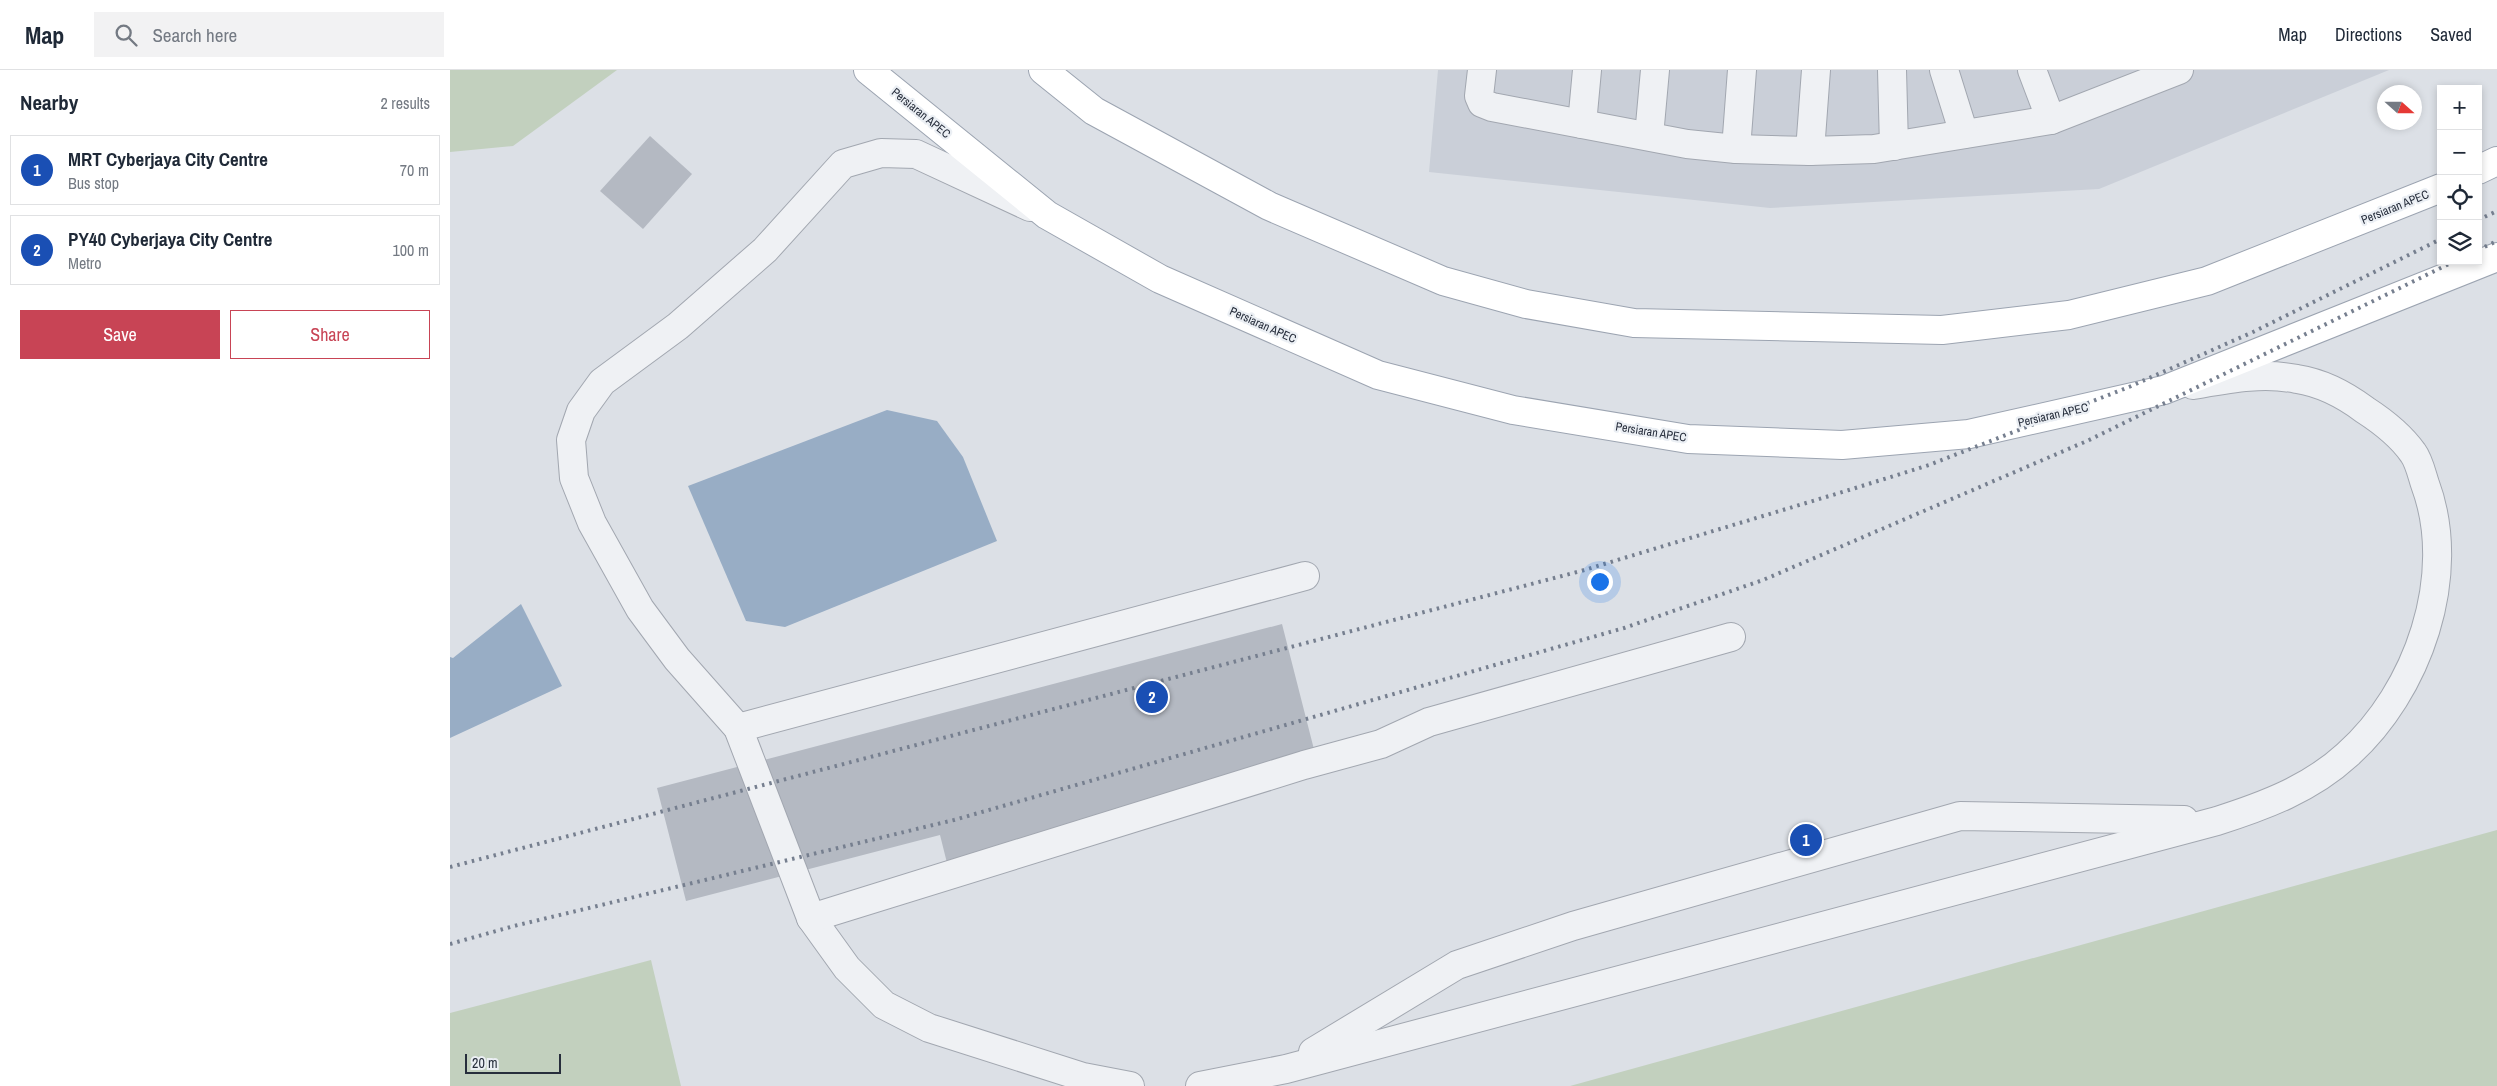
<!DOCTYPE html>
<meta charset="utf-8">
<style>
:root{--surface:#fff;--page:#f2f2f3;--text:#1f2937;--muted:#747a83;--line:#e0e1e3;--accent:#c84455}
body{margin:0;font-family:"Archivo Narrow",sans-serif;background:var(--page);color:var(--text)}
.controls{position:absolute;right:15px;top:15px;display:grid;overflow:hidden;border-radius:0px;box-shadow:0 2px 8px #0003}
.controls button{width:45px;height:45px;display:grid;place-items:center;padding:0;border:0;border-bottom:1px solid var(--line);background:var(--surface);color:var(--text);font:25px sans-serif}
.compass{position:absolute;left:1927px;top:15px;width:45px;height:45px;border-radius:50%;background:var(--surface);box-shadow:0 2px 8px #0003;rotate:111deg}
.scale{position:absolute;left:15px;bottom:12px;width:96px;box-sizing:border-box;padding-left:5px;border:2px solid #272e3c;border-top:0;font-size:14px;line-height:18px;white-space:nowrap;color:#272e3c;-webkit-text-stroke:4px #ebeff4;paint-order:stroke}
.you{position:absolute;left:1149px;top:511px;width:18px;height:18px;margin:-12px;border:4px solid #fff;border-radius:50%;background:#1a73e8;box-shadow:0 0 0 8px #1a73e833}
.badge{display:grid;place-items:center;width:32px;height:32px;border-radius:50%;background:var(--accent);color:#fff;font-size:16px;font-weight:700}
.pin{position:absolute;translate:-50% -50%;border:2px solid #fff;box-shadow:0 1px 5px #0006}
.list{margin:0;padding:0;list-style:none}
h2{display:flex;justify-content:space-between;align-items:center;height:65px;margin:0;padding:0 20px;font-size:21px}
h2 small{font-size:16px;font-weight:400;color:var(--muted)}
.list li{display:grid;grid-template-columns:32px 1fr auto;gap:15px;align-items:center;box-sizing:border-box;height:70px;margin:0 10px 10px;padding:0 10px;border:1px solid var(--line);border-radius:0px}
.list b{display:block;font-size:19px;white-space:nowrap}
.list p{margin:0;font-size:16px;white-space:nowrap;color:var(--muted)}
.list em{font-size:16px;font-style:normal;color:var(--muted)}
.actions{display:flex;gap:10px;padding:15px 20px}
.actions a{flex:1;padding:11px 0;border:1px solid var(--accent);border-radius:0px;text-align:center;font-size:18px;color:var(--accent)}
.actions .main{background:var(--accent);color:#fff}
.icon{flex:none;width:28px;height:28px;fill:none;stroke:currentColor;stroke-width:2;stroke-linecap:round;stroke-linejoin:round}
.map{position:relative;flex:none;width:2047px;height:1016px;overflow:hidden}
header{display:flex;align-items:center;gap:30px;box-sizing:border-box;height:70px;padding:0 25px;background:var(--surface);border-bottom:1px solid var(--line)}
header strong{font-size:24px}
nav{display:flex;gap:28px;margin-inline-start:auto;font-size:18px}
.search{width:350px;height:45px;background:var(--page);display:flex;align-items:center;gap:12px;box-sizing:border-box;padding:0 18px;border-radius:0px;color:var(--muted);font-size:19px}
main{display:flex}
aside{flex:1;background:var(--surface)}
.map>svg:first-child{display:block}
</style>
<header>
<strong>Map</strong>
<div class="search"><svg class="icon" aria-label="search" viewBox="0 0 24 24"><circle cx="10" cy="10" r="6"/><path d="M15 15l6 6"/></svg>Search here</div>
<nav><a>Map</a><a>Directions</a><a>Saved</a></nav>
</header>
<main>
<aside>
<h2>Nearby<small>2 results</small></h2>
<ul class="list">
<li><span class="badge" style="background:#1a4fb4">1</span><div><b>MRT Cyberjaya City Centre</b><p>Bus stop</p></div><em>70 m</em></li>
<li><span class="badge" style="background:#1a4fb4">2</span><div><b>PY40 Cyberjaya City Centre</b><p>Metro</p></div><em>100 m</em></li>
</ul>
<div class="actions"><a class="main">Save</a><a>Share</a></div>
</aside>
<div class="map">
<svg width="2047" height="1016" viewBox="0 0 2047 1016">
<rect width="100%" height="100%" fill="#dce0e6"/>
<path fill="#cacfd8" d="M988 0H1939L1649 119 1320 138 979 102Z"/>
<g fill="#c2d0be">
<path d="M0 0H167L63 76 0 82Z"/>
<path d="M2047 760V1016H1120Z"/>
<path d="M201 890 231 1016H0V943Z"/>
</g>
<g fill="#98adc5">
<path d="M437 340 487 351 513 387 547 471 335 557 296 551 238 416Z"/>
<path d="M71 534 112 616 0 668V587L3 588Z"/>
</g>
<g fill="#b4b9c2">
<path d="M200 66 242 104 193 159 150 121Z"/>
<path d="M832 554 869 699 498 797 490 765 236 831 207 718Z"/>
</g>
<g fill="none" stroke-linecap="round" stroke-linejoin="round">
<g stroke="#a2a7b0" stroke-width="30">
<g id="minor">
<path d="M1032 0 1029 26 1032 33 1042 37 1237 74 1286 79 1360 81 1424 79 1601 50 1729 0"/>
<path d="M1442 0 1444 76"/>
<path d="M1494 0 1514 64"/>
<path d="M1582 0 1601 50"/>
<path d="M1132 54 1137 0"/>
<path d="M1199 66 1205 0"/>
<path d="M1286 79 1292 0"/>
<path d="M1360 81 1366 0"/>
<path d="M580 137 466 84 431 83 393 94 315 180 228 256 152 312 131 341 121 370 124 408 142 453 190 539 227 589 288 658 361 848 397 898 434 935 479 958 633 1007 680 1016"/>
<path d="M288 658 855 506"/>
<path d="M361 848 854 695 931 674 979 652 1281 567"/>
<path d="M863 982 1007 895 1123 856 1510 746 1734 750"/>
<path d="M750 1016 836 999 1767 751C1814 736 1860 719 1897 685 1968 622 2009 505 1975 414 1972 405 1969 391 1963 383 1951 366 1932 351 1915 340 1895 325 1873 313 1847 309 1812 302 1778 309 1743 315"/>
</g>
</g>
<g stroke="#9ca4b1" stroke-width="30">
<g id="major">
<path d="M418 0 597 145 710 209 928 305 1063 340 1238 369 1392 375 1519 364 1714 320 2047 187"/>
<path d="M593 0 644 41 819 136 993 211 1076 234 1184 253 1492 260 1619 245 1757 211 1991 118"/>
<path d="M2028 100 2047 91"/>
</g>
</g>
<use href="#minor" stroke="#eff1f4" stroke-width="28"/>
<use href="#major" stroke="#fff" stroke-width="28"/>
<g stroke="#767f8f" stroke-width="4" stroke-dasharray="2.5 5" stroke-linecap="butt">
<path d="M2028 150 2047 141"/>
<path d="M2028 180 2047 171"/>
<path d="M0 797 1131 501 1399 420 1479 395 1679 317 1803 262 1991 169"/>
<path d="M0 874 64 856 504 750 1174 558 1313 510 1637 371 2005 191"/>
</g>
</g>
<g text-anchor="middle" stroke-width="4.5" stroke-linejoin="round" paint-order="stroke">
<g font-size="12" fill="#272e3c" stroke="#ebeff4">
<text transform="translate(471 43) rotate(39)" y="4">Persiaran APEC</text>
<text transform="translate(1945 137) rotate(-22)" y="4">Persiaran APEC</text>
<text transform="translate(813 255) rotate(24)" y="4">Persiaran APEC</text>
<text transform="translate(1603 345) rotate(-13)" y="4">Persiaran APEC</text>
<text transform="translate(1201 362) rotate(9)" y="4">Persiaran APEC</text>
</g>
</g>
</svg>
<div class="controls">
<button>+</button>
<button>−</button>
<button><svg class="icon" aria-label="locate" viewBox="0 0 24 24"><circle cx="12" cy="12" r="6"/><path d="M12 2v4M12 18v4M2 12h4M18 12h4"/></svg></button>
<button><svg class="icon" aria-label="layers" viewBox="0 0 24 24"><path d="M12 4l9 5-9 5-9-5zM3 14l9 5 9-5"/></svg></button>
</div>
<svg class="compass" viewBox="-18 -18 36 36"><path d="M0-13l5 13h-10z" fill="#e53935"/><path d="M0 13l5-13h-10z" fill="#747a83"/></svg>
<div class="scale">20 m</div>
<div class="you"></div>
<div class="pin badge" style="left:1356px;top:770px;background:#1a4fb4">1</div>
<div class="pin badge" style="left:702px;top:627px;background:#1a4fb4">2</div>
</div>
</main>
